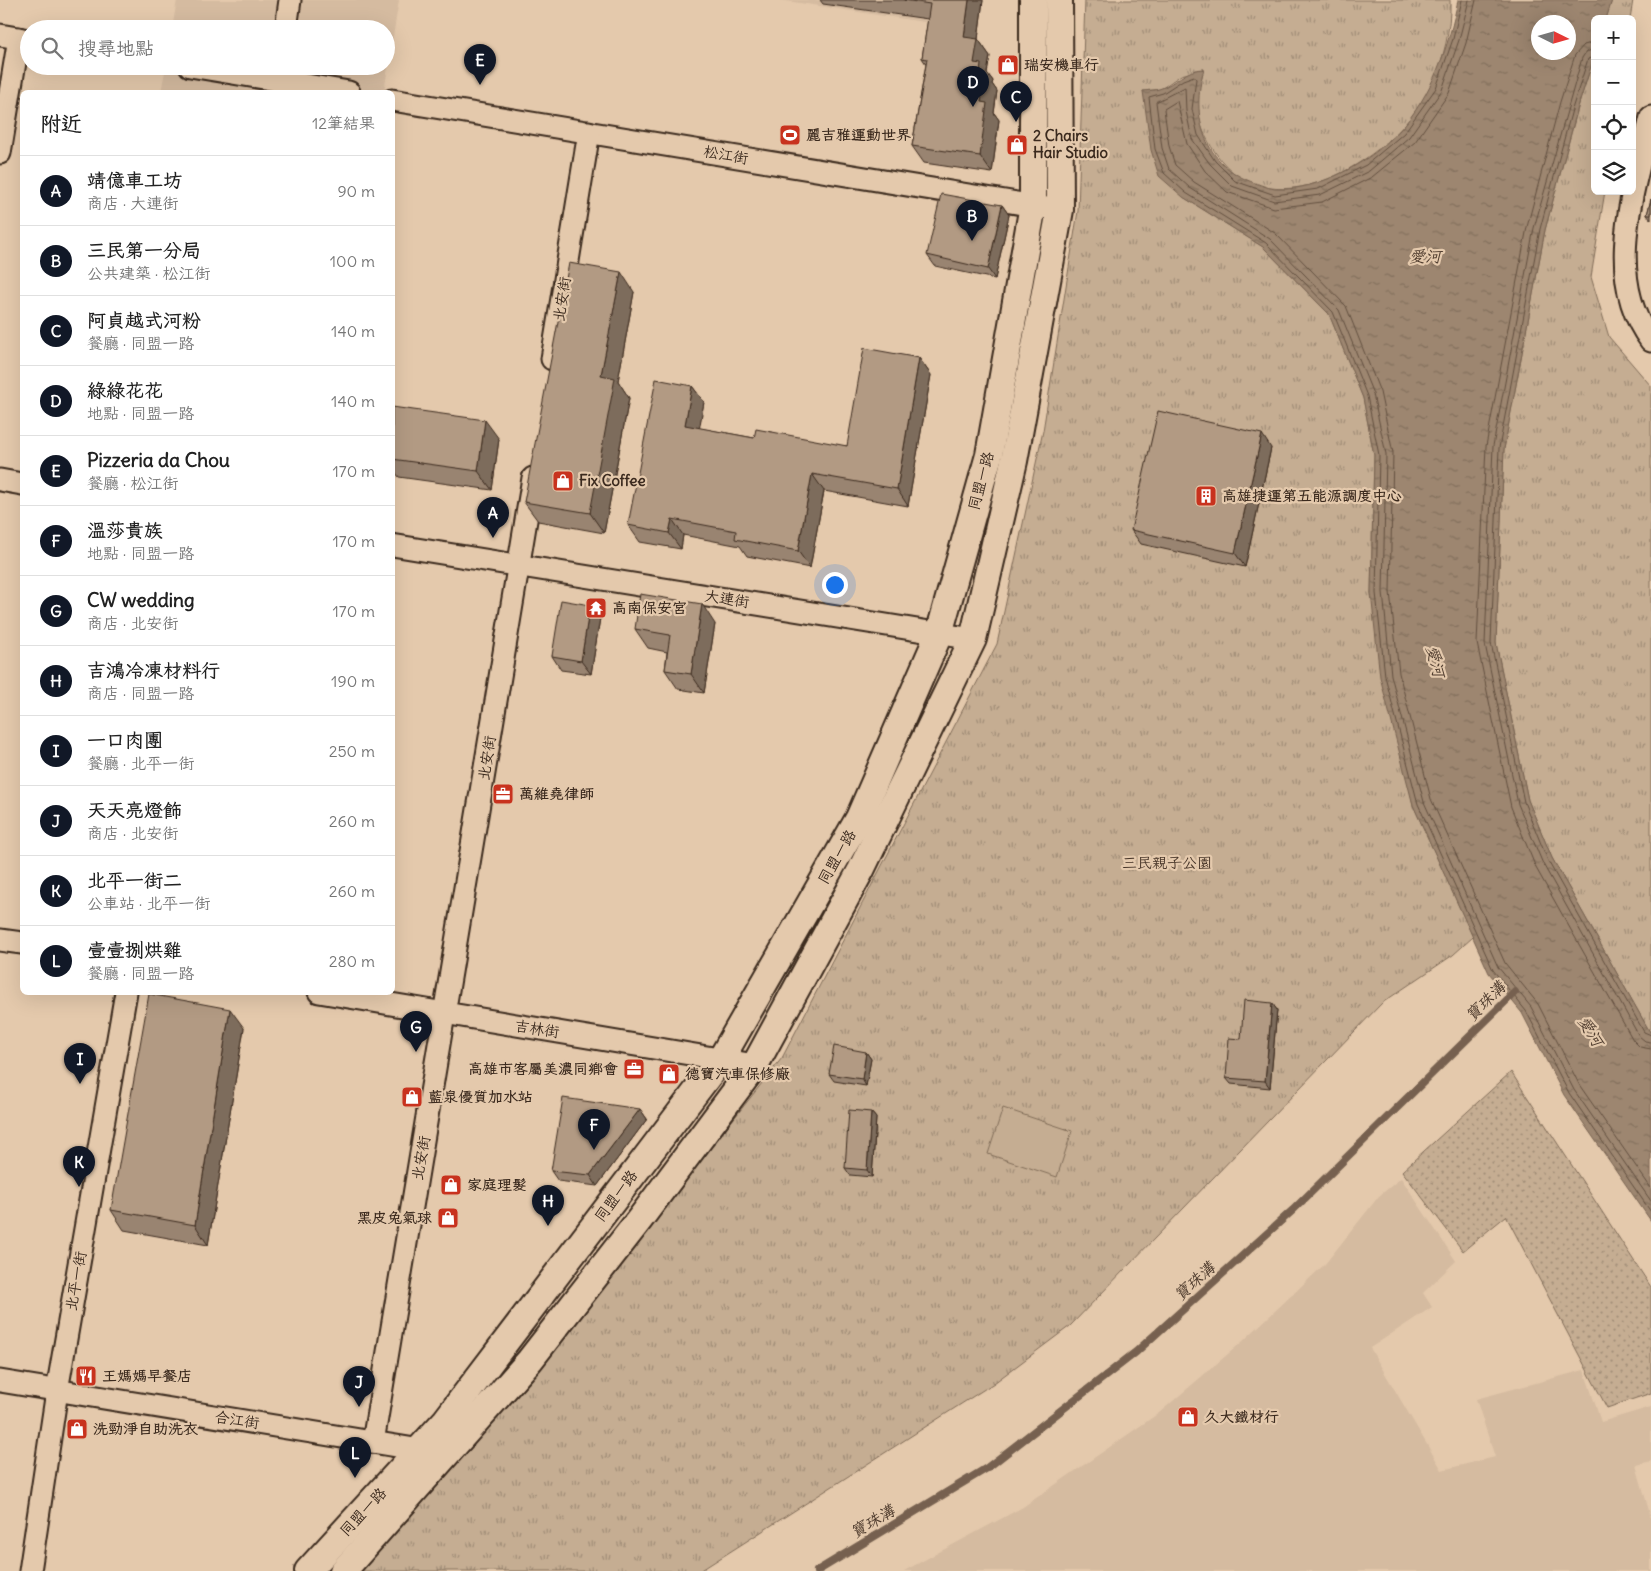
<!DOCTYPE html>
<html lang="zh-TW">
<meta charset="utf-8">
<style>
:root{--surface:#fff;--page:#f6f6f6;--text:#222;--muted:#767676;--line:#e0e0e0;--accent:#111827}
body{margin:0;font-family:Delius,"LXGW WenKai TC",sans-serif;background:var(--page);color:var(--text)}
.controls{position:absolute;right:15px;top:15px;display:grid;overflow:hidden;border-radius:8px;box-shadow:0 5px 20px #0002}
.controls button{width:45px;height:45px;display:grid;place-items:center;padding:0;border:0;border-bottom:1px solid var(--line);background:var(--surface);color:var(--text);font:25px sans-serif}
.compass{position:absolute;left:1531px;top:15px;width:45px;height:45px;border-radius:50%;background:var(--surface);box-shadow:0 5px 20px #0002;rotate:95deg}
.you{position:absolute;left:834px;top:584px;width:18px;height:18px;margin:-12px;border:4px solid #fff;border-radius:50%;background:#1a73e8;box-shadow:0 0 0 8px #1a73e833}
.badge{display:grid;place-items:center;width:32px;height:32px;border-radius:50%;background:var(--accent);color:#fff;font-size:16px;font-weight:700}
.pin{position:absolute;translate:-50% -41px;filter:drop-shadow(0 1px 2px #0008)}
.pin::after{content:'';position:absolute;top:26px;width:18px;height:15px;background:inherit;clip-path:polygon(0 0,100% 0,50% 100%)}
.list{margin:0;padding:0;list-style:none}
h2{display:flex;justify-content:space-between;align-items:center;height:65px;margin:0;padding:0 20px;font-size:21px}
h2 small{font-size:16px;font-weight:400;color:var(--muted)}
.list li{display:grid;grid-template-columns:32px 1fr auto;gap:15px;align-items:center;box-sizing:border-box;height:70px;padding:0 20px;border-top:1px solid var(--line)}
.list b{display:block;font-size:19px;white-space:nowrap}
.list p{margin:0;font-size:16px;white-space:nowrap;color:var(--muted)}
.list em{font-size:16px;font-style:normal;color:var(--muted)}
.icon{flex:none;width:28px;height:28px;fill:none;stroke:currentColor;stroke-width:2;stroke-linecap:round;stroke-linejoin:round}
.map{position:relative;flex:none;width:1651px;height:1571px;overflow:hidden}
.search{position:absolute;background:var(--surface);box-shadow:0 5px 20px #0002;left:20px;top:20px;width:375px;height:55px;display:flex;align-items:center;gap:12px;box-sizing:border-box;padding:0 18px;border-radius:28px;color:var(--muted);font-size:19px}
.panel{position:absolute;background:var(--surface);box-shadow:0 5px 20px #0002;left:20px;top:90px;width:375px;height:905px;border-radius:8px}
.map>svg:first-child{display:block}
</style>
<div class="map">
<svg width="1651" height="1571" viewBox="0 0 1651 1571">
<defs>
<pattern id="grass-dots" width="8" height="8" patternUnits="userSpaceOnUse" patternTransform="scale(1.25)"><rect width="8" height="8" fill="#c5ad92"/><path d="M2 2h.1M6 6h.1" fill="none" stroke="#a18d77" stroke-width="1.8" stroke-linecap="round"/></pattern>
<pattern id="park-tufts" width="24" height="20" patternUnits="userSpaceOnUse" patternTransform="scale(1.25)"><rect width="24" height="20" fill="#c5ad92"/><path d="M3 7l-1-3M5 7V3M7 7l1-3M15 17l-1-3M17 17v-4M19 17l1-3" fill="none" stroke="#a18d77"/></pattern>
<pattern id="water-ripples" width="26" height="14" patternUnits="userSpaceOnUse" patternTransform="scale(1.25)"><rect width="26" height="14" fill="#9d8670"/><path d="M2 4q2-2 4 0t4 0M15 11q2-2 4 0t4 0" fill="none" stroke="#816e5b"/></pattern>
</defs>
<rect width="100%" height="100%" fill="#e4c9ac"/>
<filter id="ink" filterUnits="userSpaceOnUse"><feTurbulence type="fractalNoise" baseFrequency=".02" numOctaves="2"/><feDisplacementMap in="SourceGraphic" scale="10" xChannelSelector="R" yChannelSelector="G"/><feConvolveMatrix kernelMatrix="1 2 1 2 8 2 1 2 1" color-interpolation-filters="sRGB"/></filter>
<g filter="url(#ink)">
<g fill="#d5bba0">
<path d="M177 0H399L384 92H161L166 66H386V29H172Z"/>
<path d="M780 0H974L970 29Z"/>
<path d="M1401 1178 1456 1261 1423 1293 1432 1307 1370 1348 1442 1470 1495 1457 1476 1399 1584 1370 1601 1422 1651 1407V1461L1636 1465 1651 1518V1571H904L1023 1507 1159 1413 1242 1342 1325 1264 1379 1196Z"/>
</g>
<path fill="url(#grass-dots)" stroke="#806c58" d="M1511 1072 1651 1287V1393L1607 1408 1506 1216 1463 1251 1402 1171Z"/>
<g fill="url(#park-tufts)" stroke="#806c58">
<path d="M1085 0H1450C1451 29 1444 58 1432 85 1399 155 1272 238 1215 152 1195 123 1194 102 1204 69L1181 75 1161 89 1143 91 1183 197 1263 247 1329 314 1363 398 1374 455 1371 593 1413 805 1473 937 1453 955 1382 1003 1070 1326 994 1383 700 1571H359L610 1274 782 1058 997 644 1043 431 1078 211Z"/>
<path d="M1612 0H1633L1630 19H1606Z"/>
<path d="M1595 54V191H1605L1591 277 1609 337 1651 386V1034L1552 858 1528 800 1496 643 1504 449 1545 230 1581 97Z"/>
</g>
<path fill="#c5ad92" stroke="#806c58" d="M1003 1108 1072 1131 1057 1177 988 1154Z"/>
<path fill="url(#water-ripples)" stroke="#76614f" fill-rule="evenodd" d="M1458 0H1612L1606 19H1595V54L1578 107 1545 230 1504 449 1496 643 1528 800 1552 858 1651 1034V1221L1564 1095 1522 1013 1489 973 1413 805 1380 677 1371 593 1374 455 1363 398 1329 314 1263 247 1183 197 1159 176 1151 150 1143 91C1148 90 1154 91 1159 89 1176 84 1185 69 1204 69 1190 116 1204 166 1255 183 1262 185 1270 189 1277 189 1319 191 1372 161 1400 130 1432 95 1449 46 1458 0ZM1538 22H1568V52H1538Z"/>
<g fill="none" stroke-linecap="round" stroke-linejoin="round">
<g stroke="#624f3f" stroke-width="1">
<path d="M1462 0 1453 39 1436 88 1404 133 1366 165 1318 189 1275 195 1235 181 1215 161 1198 135 1192 109 1196 79 1194 76 1183 80 1163 93 1149 97 1155 149 1164 173 1186 193 1266 243 1333 312 1367 396 1379 455 1376 593 1385 676 1418 804 1493 970 1526 1011 1569 1093 1651 1212"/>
<path d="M1469 0 1459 40 1442 90 1409 137 1369 171 1320 195 1274 201 1232 186 1210 164 1192 139 1186 111 1185 87 1156 102 1162 148 1169 169 1190 188 1270 239 1339 310 1373 394 1386 454 1383 592 1391 675 1424 802 1498 967 1531 1007 1574 1090 1651 1201"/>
<path d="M1476 0 1466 43 1449 93 1415 142 1372 177 1322 202 1274 208 1227 192 1205 171 1187 144 1177 101 1164 109 1169 146 1175 165 1194 182 1275 233 1346 306 1380 392 1393 453 1390 592 1399 673 1431 799 1505 963 1538 1004 1580 1086 1651 1188"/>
<path d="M1595 42 1584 45 1575 55 1560 102 1527 227 1486 446 1477 643 1511 807 1536 868 1633 1040 1640 1047 1651 1049"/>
<path d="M1595 49 1586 52 1582 58 1534 228 1493 446 1485 644 1518 804 1543 864 1639 1036 1645 1041 1651 1042"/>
<path d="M1595 56 1588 59 1573 106 1540 229 1499 448 1491 643 1524 802 1548 861 1644 1032 1651 1035"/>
</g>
<path stroke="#76614f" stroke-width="8" d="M817 1571 987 1468 1136 1352 1293 1210 1515 992"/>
<g stroke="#3b2a1e" stroke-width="25">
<g id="minor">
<path d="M286 29 290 0"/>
<path d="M0 35 29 40"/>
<path d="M190 66 349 92"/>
<path d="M392 100 1047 208"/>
<path d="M1651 117C1635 186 1602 277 1651 341"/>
<path d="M0 153 19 38"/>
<path d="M552 359 589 132"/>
<path d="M0 480 22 484"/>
<path d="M392 545 973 639"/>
<path d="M0 940 22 943"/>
<path d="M319 992 755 1065"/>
<path d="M0 1381 433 1452"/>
<path d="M373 1442 533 478"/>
<path d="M30 1571 57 1391 126 992"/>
</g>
</g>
<g stroke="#3b2a1e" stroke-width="30">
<g id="tertiary">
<path d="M308 1571 446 1420 721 1059 859 818 939 634 989 455 1033 205V0"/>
<path d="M343 1571 530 1360 640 1219 755 1065 861 870 973 639 1014 461 1060 210 1059 0"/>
</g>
</g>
<use href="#minor" stroke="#e4c9ac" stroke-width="21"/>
<use href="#tertiary" stroke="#e4c9ac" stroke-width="26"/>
</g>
<g fill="#998471" stroke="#3b2a1e">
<path d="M820 0H983L978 39 990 56 987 73 993 81 992 84 997 91 994 113 999 120 992 173 924 163 912 146 926 64 922 58 928 19 823 4Z"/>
<path d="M1651 199V220L1647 215Z"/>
<path d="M1002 205 1009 215 995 279 935 266 927 255Z"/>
<path d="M634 292 618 381 629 398 604 533 538 521 524 502Z"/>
<path d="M919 358 931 375 908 506 824 491 810 568 747 556 740 546 683 535 681 549 640 542 628 525 692 386 704 402 699 428 754 438 847 446Z"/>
<path d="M392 407 499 439 492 490 399 477 392 468Z"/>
<path d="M1271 448 1245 567 1141 544 1131 530Z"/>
<path d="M590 605 600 618 591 674 561 670 552 656Z"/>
<path d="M715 624 704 693 678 689 665 670 667 652 648 648 635 629Z"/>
<path d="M1272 1003 1277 1010 1270 1088 1231 1084 1226 1078 1241 1039Z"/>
<path d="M244 1028 208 1245 124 1230 111 1210Z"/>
<path d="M866 1052 871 1059 866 1086 834 1081 829 1074Z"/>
<path d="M640 1109 647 1119 597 1186 558 1181 551 1171Z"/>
<path d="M871 1112 876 1118 872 1177 850 1175 845 1168Z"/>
</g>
<g fill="#7d6c5c" stroke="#3b2a1e">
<path d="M969 0H983L978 39 990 56 987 73 993 81 992 84 997 91 994 113 999 120 992 173 980 156 981 102 974 63 964 37Z"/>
<path d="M1002 205 1009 215 995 279 988 269Z"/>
<path d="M621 272 634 292 618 381 629 398 604 533 590 513 601 375Z"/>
<path d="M919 358 931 375 908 506 897 489Z"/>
<path d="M692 386 704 402 697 442 685 425Z"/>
<path d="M485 420 499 439 492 490 478 471Z"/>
<path d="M1262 434 1271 448 1245 567 1235 553Z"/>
<path d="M812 474 824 491 810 568 798 551Z"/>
<path d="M672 519 683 535 681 549 669 533Z"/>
<path d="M702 604 715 624 704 693 691 674Z"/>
<path d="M590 605 600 618 591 674 581 661Z"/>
<path d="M1272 1003 1277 1010 1270 1088 1265 1081Z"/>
<path d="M230 1009 244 1028 208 1245 195 1225Z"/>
<path d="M866 1052 871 1059 866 1086 862 1079Z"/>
<path d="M640 1109 647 1119 597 1186 590 1175Z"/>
<path d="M871 1112 876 1118 872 1177 867 1170Z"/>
</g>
<g fill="#b29a83" stroke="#3b2a1e">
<path d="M904 0H969L964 37 978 39 974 63 981 64 980 73 985 74 981 102 987 103 980 156 912 146 927 59 922 58 930 4Z"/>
<path d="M941 194 1002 205 988 269 927 255Z"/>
<path d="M1651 199V215H1647Z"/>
<path d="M569 263 621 272 601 375 615 378 590 513 524 502Z"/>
<path d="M864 348 919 358 897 489 812 474 798 551 735 539 736 531 672 519 669 533 628 525 656 379 692 386 685 425 754 438 756 429 847 446Z"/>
<path d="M392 407 485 420 478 471 392 459Z"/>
<path d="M1158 411 1262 434 1235 553 1131 530Z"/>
<path d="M640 594 702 604 691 674 665 670 670 635 635 629Z"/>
<path d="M561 600 590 605 581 661 552 656Z"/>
<path d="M149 994 230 1009 195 1225 111 1210Z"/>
<path d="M1244 1000 1272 1003 1265 1081 1226 1078 1229 1038 1241 1039Z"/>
<path d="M834 1046 866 1052 862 1079 829 1074Z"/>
<path d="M563 1098 640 1109 590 1175 551 1171Z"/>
<path d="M849 1110 871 1112 867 1170 845 1168Z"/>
</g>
</g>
<defs>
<g id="shop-square" transform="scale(1.125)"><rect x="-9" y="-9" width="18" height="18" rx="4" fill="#c8321e" stroke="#e4c9ac"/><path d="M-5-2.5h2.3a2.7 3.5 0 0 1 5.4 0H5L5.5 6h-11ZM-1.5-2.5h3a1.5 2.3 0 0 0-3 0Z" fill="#fff"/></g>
<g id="stadium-square" transform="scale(1.125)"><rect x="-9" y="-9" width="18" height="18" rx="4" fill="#c8321e" stroke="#e4c9ac"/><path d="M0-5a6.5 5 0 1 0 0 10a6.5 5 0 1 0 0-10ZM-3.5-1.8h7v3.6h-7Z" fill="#fff"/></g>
<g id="building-square" transform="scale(1.125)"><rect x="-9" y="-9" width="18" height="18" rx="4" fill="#c8321e" stroke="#e4c9ac"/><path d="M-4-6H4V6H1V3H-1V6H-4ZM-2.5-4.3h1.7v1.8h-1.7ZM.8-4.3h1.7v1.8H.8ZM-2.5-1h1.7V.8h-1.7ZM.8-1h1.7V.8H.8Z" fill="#fff"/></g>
<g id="temple-square" transform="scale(1.125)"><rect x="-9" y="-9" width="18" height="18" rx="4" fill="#c8321e" stroke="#e4c9ac"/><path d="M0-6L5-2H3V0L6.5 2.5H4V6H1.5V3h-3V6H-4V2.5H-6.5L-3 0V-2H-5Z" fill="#fff"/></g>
<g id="office-square" transform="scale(1.125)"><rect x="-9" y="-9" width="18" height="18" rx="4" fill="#c8321e" stroke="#e4c9ac"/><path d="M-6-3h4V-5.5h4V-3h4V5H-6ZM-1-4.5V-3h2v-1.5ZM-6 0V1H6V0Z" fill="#fff"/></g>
<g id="restaurant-square" transform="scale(1.125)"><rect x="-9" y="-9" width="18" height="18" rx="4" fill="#c8321e" stroke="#e4c9ac"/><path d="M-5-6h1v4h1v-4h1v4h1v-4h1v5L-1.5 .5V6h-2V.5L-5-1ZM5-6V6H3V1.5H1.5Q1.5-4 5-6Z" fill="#fff"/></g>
</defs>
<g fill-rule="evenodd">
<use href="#shop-square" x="1008" y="65"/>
<use href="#stadium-square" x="790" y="135"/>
<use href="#shop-square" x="1017" y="145"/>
<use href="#shop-square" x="563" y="481"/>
<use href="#building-square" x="1206" y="496"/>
<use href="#temple-square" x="596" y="608"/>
<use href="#office-square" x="503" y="794"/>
<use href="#office-square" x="634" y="1069"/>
<use href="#shop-square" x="669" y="1074"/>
<use href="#shop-square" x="412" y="1097"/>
<use href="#shop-square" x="451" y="1185"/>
<use href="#shop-square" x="448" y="1218"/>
<use href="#restaurant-square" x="86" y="1376"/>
<use href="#shop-square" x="1188" y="1417"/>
<use href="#shop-square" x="77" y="1429"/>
</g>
<g text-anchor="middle" stroke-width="4.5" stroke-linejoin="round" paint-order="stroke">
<g font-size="15" font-weight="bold" fill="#3b2a1e" stroke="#e4c9ac" text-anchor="start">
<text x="1024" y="70">瑞安機車行</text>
<text x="806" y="140">麗吉雅運動世界</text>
<text x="1033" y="141">2 Chairs<tspan x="1033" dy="17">Hair Studio</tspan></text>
<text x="579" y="486">Fix Coffee</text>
<text x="1222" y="501">高雄捷運第五能源調度中心</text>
<text x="612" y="613">高南保安宮</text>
<text x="519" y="799">萬維堯律師</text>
<text x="618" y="1074" text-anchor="end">高雄市客屬美濃同鄉會</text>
<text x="685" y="1079">德寶汽車保修廠</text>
<text x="428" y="1102">藍泉優質加水站</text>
<text x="467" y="1190">家庭理髮</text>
<text x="432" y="1223" text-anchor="end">黑皮兔氣球</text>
<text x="102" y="1381">王媽媽早餐店</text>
<text x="1204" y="1422">久大鐵材行</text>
<text x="93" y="1434">洗勁淨自助洗衣</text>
</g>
<g font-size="15" fill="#3b2a1e" stroke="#e4c9ac">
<text transform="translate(726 155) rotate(10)" y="5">松江街</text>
<text transform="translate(562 299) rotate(-81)" y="5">北安街</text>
<text transform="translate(981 481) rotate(-75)" y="5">同盟一路</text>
<text transform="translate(727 599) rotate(9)" y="5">大連街</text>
<text transform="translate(487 758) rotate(-81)" y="5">北安街</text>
<text transform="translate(837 857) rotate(-60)" y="5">同盟一路</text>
<text transform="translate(537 1029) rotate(9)" y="5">吉林街</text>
<text transform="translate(421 1158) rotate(-80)" y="5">北安街</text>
<text transform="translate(616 1196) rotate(-53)" y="5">同盟一路</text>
<text transform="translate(76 1281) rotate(-80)" y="5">北平一街</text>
<text transform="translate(237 1420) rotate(9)" y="5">合江街</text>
<text transform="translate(363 1512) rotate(-47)" y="5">同盟一路</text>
</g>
<g font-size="15" fill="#49372a" stroke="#e4c9ac">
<text x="1167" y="868">三民親子公園</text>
</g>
<g font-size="16" font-style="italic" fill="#4f3c2e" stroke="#e4c9ac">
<text x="1425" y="262">愛河</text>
<text transform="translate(1436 661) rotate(76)" y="6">愛河</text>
<text transform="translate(1485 1001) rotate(-45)" y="6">寶珠溝</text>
<text transform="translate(1591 1031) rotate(58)" y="6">愛河</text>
<text transform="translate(1194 1281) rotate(-42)" y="6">寶珠溝</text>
<text transform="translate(872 1521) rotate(-31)" y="6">寶珠溝</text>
</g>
</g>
</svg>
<div class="controls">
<button>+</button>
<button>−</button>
<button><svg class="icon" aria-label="locate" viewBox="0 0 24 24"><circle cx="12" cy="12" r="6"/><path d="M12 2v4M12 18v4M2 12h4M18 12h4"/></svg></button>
<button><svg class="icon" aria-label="layers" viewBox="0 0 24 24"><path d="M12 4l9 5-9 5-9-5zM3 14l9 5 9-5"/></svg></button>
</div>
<svg class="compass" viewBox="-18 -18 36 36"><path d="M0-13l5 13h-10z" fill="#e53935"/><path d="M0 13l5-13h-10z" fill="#767676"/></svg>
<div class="you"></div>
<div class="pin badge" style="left:493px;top:538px">A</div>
<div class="pin badge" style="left:972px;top:241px">B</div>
<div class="pin badge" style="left:1016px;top:122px">C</div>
<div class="pin badge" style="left:973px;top:107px">D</div>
<div class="pin badge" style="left:480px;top:85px">E</div>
<div class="pin badge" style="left:594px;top:1150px">F</div>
<div class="pin badge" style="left:416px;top:1052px">G</div>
<div class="pin badge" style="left:548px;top:1226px">H</div>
<div class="pin badge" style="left:80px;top:1084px">I</div>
<div class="pin badge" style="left:359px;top:1407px">J</div>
<div class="pin badge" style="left:79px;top:1187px">K</div>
<div class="pin badge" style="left:355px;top:1478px">L</div>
<div class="search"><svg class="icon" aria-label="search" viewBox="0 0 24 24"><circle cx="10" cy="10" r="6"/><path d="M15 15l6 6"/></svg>搜尋地點</div>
<section class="panel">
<h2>附近<small>12筆結果</small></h2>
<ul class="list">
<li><span class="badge">A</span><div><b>靖億車工坊</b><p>商店 · 大連街</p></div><em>90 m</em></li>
<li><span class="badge">B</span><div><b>三民第一分局</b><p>公共建築 · 松江街</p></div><em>100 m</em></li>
<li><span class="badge">C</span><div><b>阿貞越式河粉</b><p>餐廳 · 同盟一路</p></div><em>140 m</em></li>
<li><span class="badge">D</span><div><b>綠綠花花</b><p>地點 · 同盟一路</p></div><em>140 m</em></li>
<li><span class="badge">E</span><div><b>Pizzeria da Chou</b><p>餐廳 · 松江街</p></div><em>170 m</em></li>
<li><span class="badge">F</span><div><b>溫莎貴族</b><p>地點 · 同盟一路</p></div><em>170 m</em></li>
<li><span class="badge">G</span><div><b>CW wedding</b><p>商店 · 北安街</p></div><em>170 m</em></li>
<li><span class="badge">H</span><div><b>吉鴻冷凍材料行</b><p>商店 · 同盟一路</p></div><em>190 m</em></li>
<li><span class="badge">I</span><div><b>一口肉團</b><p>餐廳 · 北平一街</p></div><em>250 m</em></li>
<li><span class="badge">J</span><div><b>天天亮燈飾</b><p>商店 · 北安街</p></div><em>260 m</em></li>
<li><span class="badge">K</span><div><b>北平一街二</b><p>公車站 · 北平一街</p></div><em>260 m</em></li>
<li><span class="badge">L</span><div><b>壹壹捌烘雞</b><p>餐廳 · 同盟一路</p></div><em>280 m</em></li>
</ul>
</section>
</div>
